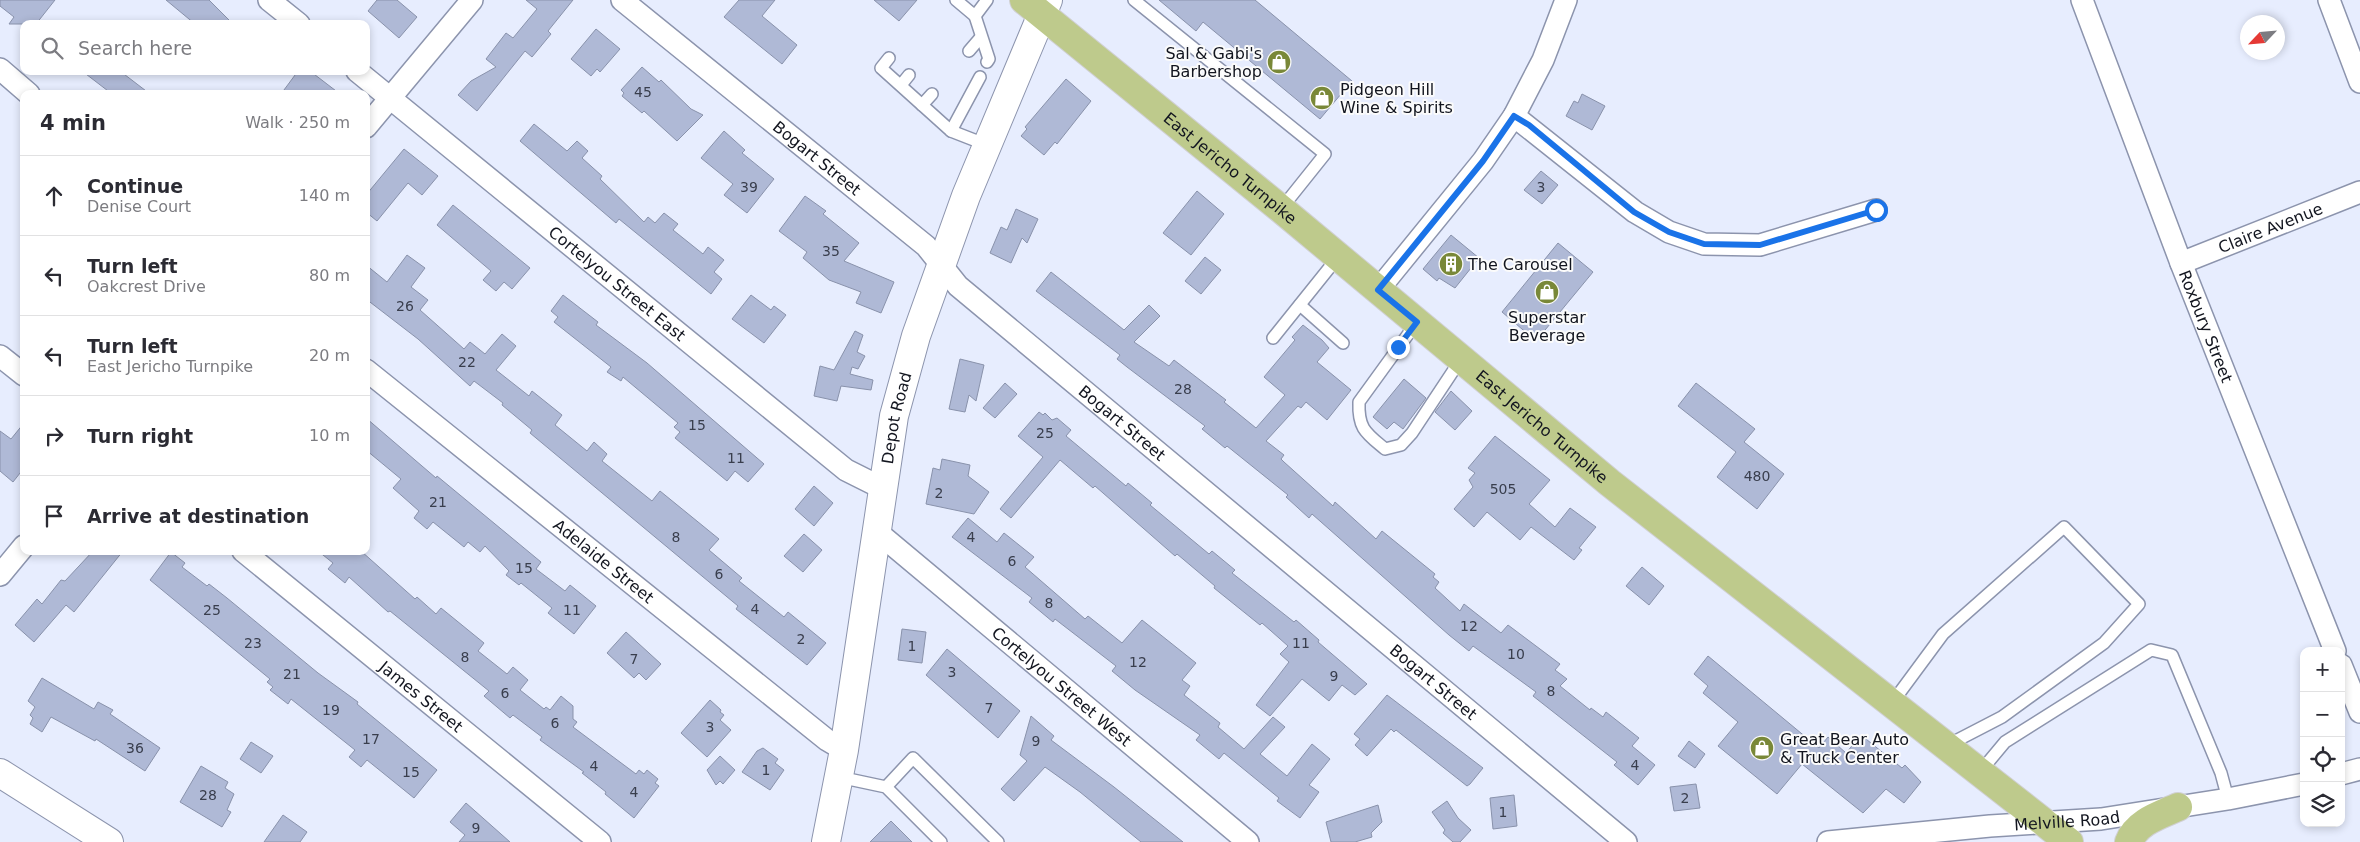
<!DOCTYPE html>
<meta charset="utf-8">
<style>
:root{--surface:#fff;--page:#f7f7f7;--text:#2b2b33;--muted:#7c7c81;--line:#e1e1e2}
body{margin:0;font-family:"DejaVu Sans",sans-serif;background:var(--page);color:var(--text)}
.controls{position:absolute;right:15px;bottom:15px;display:grid;overflow:hidden;border-radius:10px;box-shadow:0 2px 8px #0003}
.controls button{width:45px;height:45px;display:grid;place-items:center;padding:0;border:0;border-bottom:1px solid var(--line);background:var(--surface);color:var(--text);font:25px sans-serif}
.compass{position:absolute;left:2240px;top:15px;width:45px;height:45px;border-radius:50%;background:var(--surface);box-shadow:0 2px 8px #0003;rotate:244deg}
.stop{position:absolute;width:15px;height:15px;margin:-11px;border:4px solid #1a73e8;border-radius:50%;background:#fff}
.stop.end{background:#1a73e8;border-color:#fff;box-shadow:0 1px 5px #0008}
.list{margin:0;padding:0;list-style:none}
h2{display:flex;justify-content:space-between;align-items:center;height:65px;margin:0;padding:0 20px;font-size:21px}
h2 small{font-size:16px;font-weight:400;color:var(--muted)}
.list li{display:grid;grid-template-columns:32px 1fr auto;gap:15px;align-items:center;box-sizing:border-box;height:80px;padding:0 20px;border-top:1px solid var(--line)}
.list b{display:block;font-size:19px;white-space:nowrap}
.list p{margin:0;font-size:16px;white-space:nowrap;color:var(--muted)}
.list em{font-size:16px;font-style:normal;color:var(--muted)}
.icon{flex:none;width:28px;height:28px;fill:none;stroke:currentColor;stroke-width:2;stroke-linecap:round;stroke-linejoin:round}
.map{position:relative;flex:none;width:2360px;height:842px;overflow:hidden}
.search{position:absolute;background:var(--surface);box-shadow:0 2px 8px #0003;left:20px;top:20px;width:350px;height:55px;display:flex;align-items:center;gap:12px;box-sizing:border-box;padding:0 18px;border-radius:10px;color:var(--muted);font-size:19px}
.panel{position:absolute;background:var(--surface);box-shadow:0 2px 8px #0003;left:20px;top:90px;width:350px;height:465px;border-radius:10px}
.map>svg:first-child{display:block}
</style>
<div class="map">
<svg width="2360" height="842" viewBox="0 0 2360 842">
<rect width="100%" height="100%" fill="#e7edfe"/>
<g fill="#afb9d6" stroke="#8992ab">
<path d="M0 0H55L36 24H9L14 17 0 6Z"/>
<path d="M166 0H209L233 24H195Z"/>
<path d="M377 0H397L417 17 399 38 368 11Z"/>
<path d="M526 0H573L548 31 551 34 532 57 525 51 477 111 458 95 471 81 496 67 486 59 506 33 513 38 537 9Z"/>
<path d="M739 0H775L762 16 797 45 782 64 724 17Z"/>
<path d="M874 0H917L899 21Z"/>
<path d="M1159 0H1255L1352 81 1320 119 1203 22 1196 31Z"/>
<path d="M596 29 620 49 600 72 597 69 591 76 571 59Z"/>
<path d="M642 67 659 82 661 80 691 109 703 115 677 141 644 111 642 113 622 96 624 93 621 90Z"/>
<path d="M82 71H120L150 94H112Z"/>
<path d="M298 71H310L340 94H281Z"/>
<path d="M1066 79 1091 101 1057 144 1055 142 1044 155 1021 136 1027 129 1025 127Z"/>
<path d="M1582 94 1605 106 1592 130 1566 116 1574 101 1578 103Z"/>
<path d="M534 124 567 151 577 141 588 151 582 158 602 176 600 179 644 222 648 217 655 223 664 213 678 224 673 230 703 254 708 247 724 260 714 272 722 279 711 294 619 219 616 223 520 141Z"/>
<path d="M724 131 745 150 742 153 774 179 747 213 724 195 733 184 701 158Z"/>
<path d="M404 149 438 176 422 195 408 183 377 221 366 212V195Z"/>
<path d="M1541 171 1558 185 1542 204 1524 190Z"/>
<path d="M1197 191 1224 214 1191 255 1163 233Z"/>
<path d="M805 196 826 211 823 214 859 243 844 261 894 282 881 313 856 303 861 292 829 280 803 258 807 252 779 231Z"/>
<path d="M453 205 530 268 512 289 504 282 496 291 483 280 491 271 437 225Z"/>
<path d="M1016 209 1038 219 1027 243 1022 238 1011 263 990 253 1001 227 1007 230Z"/>
<path d="M1451 235 1479 258 1455 288 1439 278 1437 281 1423 269Z"/>
<path d="M1558 243 1593 272 1536 341 1502 312Z"/>
<path d="M407 255 425 268 411 287 428 300 420 310 464 349 470 342 485 354 502 334 516 346 496 370 529 396 532 391 562 415 555 425 587 451 594 442 607 454 602 461 652 501 660 491 719 539 709 550 742 578 739 581 784 617 788 612 826 643 807 665 736 609 738 606 530 433 532 430 502 405 503 403 474 381 470 386 418 339 366 299V265L387 282Z"/>
<path d="M1205 257 1221 270 1201 294 1185 281Z"/>
<path d="M1051 272 1124 330 1149 305 1160 316 1134 342 1169 366 1174 360 1226 400 1224 402 1256 428 1285 395 1264 377 1295 340 1292 337 1303 325 1322 340 1329 348 1317 362 1351 390 1327 420 1306 402 1301 408 1298 406 1266 441 1284 455 1281 459 1284 462 1333 506 1335 502 1376 539 1382 531 1435 574 1433 577 1439 582 1435 588 1460 611 1464 604 1501 633 1508 625 1560 664 1555 670 1567 679 1560 686 1590 710 1591 708 1603 717 1606 712 1639 738 1632 746 1655 765 1638 785 1614 765 1617 762 1533 696 1536 692 1473 646 1469 651 1449 635 1312 514 1309 518 1286 497 1288 495 1227 446 1225 448 1202 429 1205 426 1127 367 1117 359 1120 355 1036 291Z"/>
<path d="M563 295 598 322 596 325 647 363 764 464 748 482 735 471 727 481 675 438 680 432 674 427 678 423 623 377 621 381 607 372 611 367 554 322 558 317 551 311Z"/>
<path d="M751 295 771 310 774 306 786 315 764 343 732 319Z"/>
<path d="M855 331 863 335 857 352 865 356 858 369 852 367 850 374 873 380 871 390 841 386 837 401 814 396 820 366 834 370Z"/>
<path d="M960 359 984 365 976 401 969 395 965 412 949 409Z"/>
<path d="M1404 379 1426 398 1403 429 1394 422 1387 429 1373 417Z"/>
<path d="M1005 383 1017 394 995 418 983 408Z"/>
<path d="M1696 383 1755 429 1744 442 1784 474 1757 509 1717 477 1736 452 1678 406Z"/>
<path d="M1451 391 1472 411 1455 430 1435 412Z"/>
<path d="M1039 412 1043 415 1045 413 1052 420 1057 418 1071 430 1066 436 1126 486 1128 483 1152 503 1150 505 1209 554 1212 551 1235 570 1232 573 1294 622 1296 620 1319 640 1318 642 1367 684 1355 695 1342 685 1329 701 1302 679 1270 716 1256 705 1289 662 1280 654 1288 646 1262 623 1260 625 1214 588 1215 586 1177 554 1175 556 1095 486 1093 488 1060 460 1011 518 1000 509 1043 457 1018 436Z"/>
<path d="M366 418 436 478 437 476 541 562 536 569 565 591 570 585 596 606 574 634 548 613 552 608 521 583 519 585 506 575 509 571 485 546 480 552 468 542 464 547 433 522 427 529 414 518 419 511 393 488 401 479 366 450Z"/>
<path d="M24 423V468L13 482 0 471V431L11 439Z"/>
<path d="M1495 436 1550 480 1529 504 1555 527 1570 508 1596 527 1579 548 1582 550 1574 560 1531 527 1520 540 1487 512 1474 527 1454 509 1473 487 1469 480 1475 473 1468 468Z"/>
<path d="M942 459 970 465 968 476 989 492 974 514 926 504 933 468 940 470Z"/>
<path d="M814 486 833 503 814 526 795 509Z"/>
<path d="M968 518 997 542 1004 533 1034 557 1025 567 1085 619 1088 616 1122 643 1142 620 1196 663 1182 680 1190 686 1184 695 1220 723 1218 727 1244 749 1273 717 1285 727 1260 754 1287 776 1312 744 1330 759 1309 785 1319 792 1300 818 1277 801 1279 798 1224 753 1219 759 1196 740 1200 735 1135 690 1112 671 1116 666 1055 619 1053 622 1029 602 1032 598 952 537Z"/>
<path d="M804 534 822 550 803 572 784 556Z"/>
<path d="M93 551H123L74 612 66 605 34 642 15 625 37 599 42 604 61 580 65 581Z"/>
<path d="M318 551H361L415 599 417 597 436 614 441 608 484 643 478 651 507 674 513 667 528 680 520 690 544 709 546 707 550 710 561 696 573 706V719L577 722 573 727 636 774 639 770 644 774 647 770 658 779 655 783 659 786 634 818 605 794 606 792 582 773 584 772 540 740 542 737 513 715 510 718 484 696 489 691 390 611 388 612 349 577 345 583 328 569 333 563Z"/>
<path d="M171 552 185 563 182 567 207 586 209 584 227 598 318 673 358 702 357 704 437 770 414 798 367 760 361 767 349 757 355 750 291 699 288 704 270 690 273 687 267 682 270 679 150 580Z"/>
<path d="M1642 567 1664 586 1649 605 1626 586Z"/>
<path d="M902 629 926 632 922 663 898 660Z"/>
<path d="M626 632 661 664 646 680 639 673 634 678 607 653Z"/>
<path d="M947 649 1020 711 998 738 926 675Z"/>
<path d="M1708 656 1819 748 1828 737 1846 753 1861 735 1902 768 1905 765 1921 782 1904 803 1886 789 1863 813 1802 764 1777 794 1718 746 1738 722 1703 693 1708 686 1694 674Z"/>
<path d="M42 678 94 709 98 702 113 710 110 714 160 748 145 771 96 739 95 741 51 717 42 732 30 724 33 718 30 715 35 707 28 701Z"/>
<path d="M1387 695 1483 768 1470 784 1467 786 1396 730 1394 732 1391 729 1367 756 1355 745 1360 739 1354 734Z"/>
<path d="M710 700 721 710 720 712 724 715 720 720 731 730 707 757 681 733Z"/>
<path d="M1031 716 1054 736 1051 740 1114 787 1183 842H1141L1080 792 1045 767 1014 801 1001 789 1027 761 1020 755Z"/>
<path d="M1689 741 1705 754 1695 768 1678 756Z"/>
<path d="M251 742 273 756 261 773 240 759Z"/>
<path d="M763 748 778 759 775 763 784 770 770 790 742 772 757 751Z"/>
<path d="M720 756 735 770 723 784 720 781 716 785 707 770Z"/>
<path d="M201 766 228 782 225 788 234 794 227 810 231 812 222 827 180 802Z"/>
<path d="M1696 784 1700 808 1674 811 1670 787Z"/>
<path d="M1514 795 1517 826 1493 829 1490 798Z"/>
<path d="M1447 801 1458 818 1471 830 1460 842H1453L1443 833 1445 830 1432 812Z"/>
<path d="M466 803 510 842H459L465 835 450 822Z"/>
<path d="M1378 805 1382 822 1371 833 1372 837 1355 842H1331L1326 822Z"/>
<path d="M283 815 307 832 300 842H264Z"/>
<path d="M891 821 912 842H870Z"/>
</g>
<g fill="none" stroke-linecap="round" stroke-linejoin="round">
<g stroke="#8c94ad" stroke-width="14">
<g id="service">
<path d="M956 0 975 16 989 59 987 62"/>
<path d="M1134 0 1325 154 1281 209"/>
<path d="M975 16 987 0"/>
<path d="M969 51 981 37"/>
<path d="M889 58 881 68 951 131 987 145"/>
<path d="M901 85 909 75"/>
<path d="M922 105 932 94"/>
<path d="M951 131 980 77"/>
<path d="M1300 305 1343 343"/>
<path d="M1417 322 1359 402C1358 429 1366 433 1385 449L1401 445 1412 433 1461 359"/>
<path d="M1273 338 1338 257"/>
<path d="M1892 703 1943 634 2064 527 2139 604 2104 643 2002 717 1946 746"/>
<path d="M1980 772 2005 742 2151 650 2172 655 2221 773 2228 799"/>
<path d="M839 777 886 787 941 842"/>
<path d="M886 787 913 758 998 842"/>
</g>
</g>
<g stroke="#8c94ad" stroke-width="24">
<g id="minor">
<path d="M269 0 299 24"/>
<path id="s1" d="M622 0 926 246 958 286 1626 842"/>
<path id="s2" d="M2082 0 2181 263 2335 651"/>
<path d="M2329 0 2360 82"/>
<path d="M0 69 29 94"/>
<path id="s3" d="M357 71 846 470 882 488"/>
<path d="M1514 116 1635 212 1669 232 1704 244 1760 245 1876 210"/>
<path d="M366 127 472 0"/>
<path id="s4" d="M2181 263 2360 192"/>
<path d="M1378 290 1483 161 1514 116 1543 60 1566 0"/>
<path d="M0 356 24 375"/>
<path id="s5" d="M366 370 827 740 844 750"/>
<path id="s6" d="M876 531 1248 842"/>
<path id="s7" d="M243 551 600 842"/>
<path d="M0 575 24 546"/>
<path d="M2341 665 2360 712"/>
<path d="M2341 774 2360 769"/>
<path id="s8" d="M1828 842 1990 826 2101 819 2228 799 2304 784"/>
</g>
</g>
<g stroke="#8c94ad" stroke-width="30">
<g id="tertiary">
<path d="M0 773 109 842"/>
<path id="s9" d="M826 842 844 750 894 416 916 336 966 196 1048 0"/>
</g>
</g>
<g stroke="#d0d0d2" stroke-width="30">
<g id="primary">
<path id="s10" d="M1024 0 1281 209 1610 483 2069 842"/>
<path d="M2129 842C2136 822 2160 815 2178 807"/>
</g>
</g>
<use href="#service" stroke="#fff" stroke-width="11"/>
<use href="#minor" stroke="#fff" stroke-width="21"/>
<use href="#tertiary" stroke="#fff" stroke-width="28"/>
<use href="#primary" stroke="#beca8c" stroke-width="28"/>
</g>
<g fill="none" stroke-linecap="round" stroke-linejoin="round">
<path stroke="#1a73e8" stroke-width="6" d="M1398 347 1417 322 1378 290 1483 161 1514 116 1529 125 1634 212 1669 232 1704 244 1760 245 1876 210"/>
</g>
<defs>
<g id="shop-disc" transform="scale(1.25)"><circle r="9.5" fill="#798838" stroke="#fbfbfb"/><path d="M-5-2.5h2.3a2.7 3.5 0 0 1 5.4 0H5L5.5 6h-11ZM-1.5-2.5h3a1.5 2.3 0 0 0-3 0Z" fill="#fff"/></g>
<g id="building-disc" transform="scale(1.25)"><circle r="9.5" fill="#798838" stroke="#fbfbfb"/><path d="M-4-6H4V6H1V3H-1V6H-4ZM-2.5-4.3h1.7v1.8h-1.7ZM.8-4.3h1.7v1.8H.8ZM-2.5-1h1.7V.8h-1.7ZM.8-1h1.7V.8H.8Z" fill="#fff"/></g>
</defs>
<g fill-rule="evenodd">
<use href="#shop-disc" x="1279" y="62"/>
<use href="#shop-disc" x="1322" y="98"/>
<use href="#building-disc" x="1451" y="264"/>
<use href="#shop-disc" x="1547" y="292"/>
<use href="#shop-disc" x="1762" y="748"/>
</g>
<g text-anchor="middle" stroke-width="4" stroke-linejoin="round" paint-order="stroke">
<g font-size="14" fill="#393e4d">
<text x="643" y="97">45</text>
<text x="749" y="192">39</text>
<text x="1541" y="192">3</text>
<text x="831" y="256">35</text>
<text x="405" y="311">26</text>
<text x="467" y="367">22</text>
<text x="1183" y="394">28</text>
<text x="697" y="430">15</text>
<text x="1045" y="438">25</text>
<text x="736" y="463">11</text>
<text x="1757" y="481">480</text>
<text x="1503" y="494">505</text>
<text x="939" y="498">2</text>
<text x="438" y="507">21</text>
<text x="676" y="542">8</text>
<text x="971" y="542">4</text>
<text x="1012" y="566">6</text>
<text x="524" y="573">15</text>
<text x="719" y="579">6</text>
<text x="1049" y="608">8</text>
<text x="755" y="614">4</text>
<text x="212" y="615">25</text>
<text x="572" y="615">11</text>
<text x="1469" y="631">12</text>
<text x="801" y="644">2</text>
<text x="253" y="648">23</text>
<text x="1301" y="648">11</text>
<text x="912" y="651">1</text>
<text x="1516" y="659">10</text>
<text x="465" y="662">8</text>
<text x="634" y="664">7</text>
<text x="1138" y="667">12</text>
<text x="952" y="677">3</text>
<text x="292" y="679">21</text>
<text x="1334" y="681">9</text>
<text x="1551" y="696">8</text>
<text x="505" y="698">6</text>
<text x="989" y="713">7</text>
<text x="331" y="715">19</text>
<text x="555" y="728">6</text>
<text x="710" y="732">3</text>
<text x="371" y="744">17</text>
<text x="1036" y="746">9</text>
<text x="135" y="753">36</text>
<text x="1635" y="770">4</text>
<text x="594" y="771">4</text>
<text x="766" y="775">1</text>
<text x="411" y="777">15</text>
<text x="634" y="797">4</text>
<text x="208" y="800">28</text>
<text x="1685" y="803">2</text>
<text x="1503" y="817">1</text>
<text x="476" y="833">9</text>
</g>
<g font-size="16" fill="#12151f" stroke="#fbfbfb" text-anchor="start">
<text x="1262" y="59" text-anchor="end">Sal &amp; Gabi's<tspan x="1262" dy="18">Barbershop</tspan></text>
<text x="1340" y="95">Pidgeon Hill<tspan x="1340" dy="18">Wine &amp; Spirits</tspan></text>
<text x="1468" y="270">The Carousel</text>
<text x="1547" y="323" text-anchor="middle">Superstar<tspan x="1547" dy="18">Beverage</tspan></text>
<text x="1780" y="745">Great Bear Auto<tspan x="1780" dy="18">&amp; Truck Center</tspan></text>
</g>
<g font-size="16" fill="#12151f" stroke="#fbfbfb">
<text dy="6" stroke="none"><textPath href="#s1" startOffset="251">Bogart Street</textPath></text>
<text dy="6" stroke="none"><textPath href="#s10" startOffset="266">East Jericho Turnpike</textPath></text>
<text dy="6" stroke="none"><textPath href="#s4" startOffset="96">Claire Avenue</textPath></text>
<text dy="6" stroke="none"><textPath href="#s3" startOffset="336">Cortelyou Street East</textPath></text>
<text dy="6" stroke="none"><textPath href="#s2" startOffset="349">Roxbury Street</textPath></text>
<text dy="6" stroke="none"><textPath href="#s9" startOffset="430">Depot Road</textPath></text>
<text dy="6" stroke="none"><textPath href="#s1" startOffset="656">Bogart Street</textPath></text>
<text dy="6" stroke="none"><textPath href="#s10" startOffset="671">East Jericho Turnpike</textPath></text>
<text dy="6" stroke="none"><textPath href="#s5" startOffset="305">Adelaide Street</textPath></text>
<text dy="6" stroke="none"><textPath href="#s1" startOffset="1061">Bogart Street</textPath></text>
<text dy="6" stroke="none"><textPath href="#s6" startOffset="242">Cortelyou Street West</textPath></text>
<text dy="6" stroke="none"><textPath href="#s7" startOffset="230">James Street</textPath></text>
<text dy="6" stroke="none"><textPath href="#s8" startOffset="240">Melville Road</textPath></text>
</g>
</g>
</svg>
<div class="controls">
<button>+</button>
<button>−</button>
<button><svg class="icon" aria-label="locate" viewBox="0 0 24 24"><circle cx="12" cy="12" r="6"/><path d="M12 2v4M12 18v4M2 12h4M18 12h4"/></svg></button>
<button><svg class="icon" aria-label="layers" viewBox="0 0 24 24"><path d="M12 4l9 5-9 5-9-5zM3 14l9 5 9-5"/></svg></button>
</div>
<svg class="compass" viewBox="-18 -18 36 36"><path d="M0-13l5 13h-10z" fill="#e53935"/><path d="M0 13l5-13h-10z" fill="#7c7c81"/></svg>
<div class="stop" style="left:1876px;top:210px"></div>
<div class="stop end" style="left:1398px;top:347px"></div>
<div class="search"><svg class="icon" aria-label="search" viewBox="0 0 24 24"><circle cx="10" cy="10" r="6"/><path d="M15 15l6 6"/></svg>Search here</div>
<section class="panel">
<h2>4 min<small>Walk · 250 m</small></h2>
<ul class="list">
<li><svg class="icon" aria-label="ahead" viewBox="0 0 24 24"><path d="M12 20V5M6 11l6-6 6 6"/></svg><div><b>Continue</b><p>Denise Court</p></div><em>140 m</em></li>
<li><svg class="icon" aria-label="left" viewBox="0 0 24 24"><path d="M17 20v-9H6M10 6l-5 5 5 5"/></svg><div><b>Turn left</b><p>Oakcrest Drive</p></div><em>80 m</em></li>
<li><svg class="icon" aria-label="left" viewBox="0 0 24 24"><path d="M17 20v-9H6M10 6l-5 5 5 5"/></svg><div><b>Turn left</b><p>East Jericho Turnpike</p></div><em>20 m</em></li>
<li><svg class="icon" aria-label="right" viewBox="0 0 24 24"><path d="M7 20v-9h11M14 6l5 5-5 5"/></svg><div><b>Turn right</b></div><em>10 m</em></li>
<li><svg class="icon" aria-label="arrive" viewBox="0 0 24 24"><path d="M6 21V4h12l-3 4 3 4H6"/></svg><div><b>Arrive at destination</b></div></li>
</ul>
</section>
</div>
